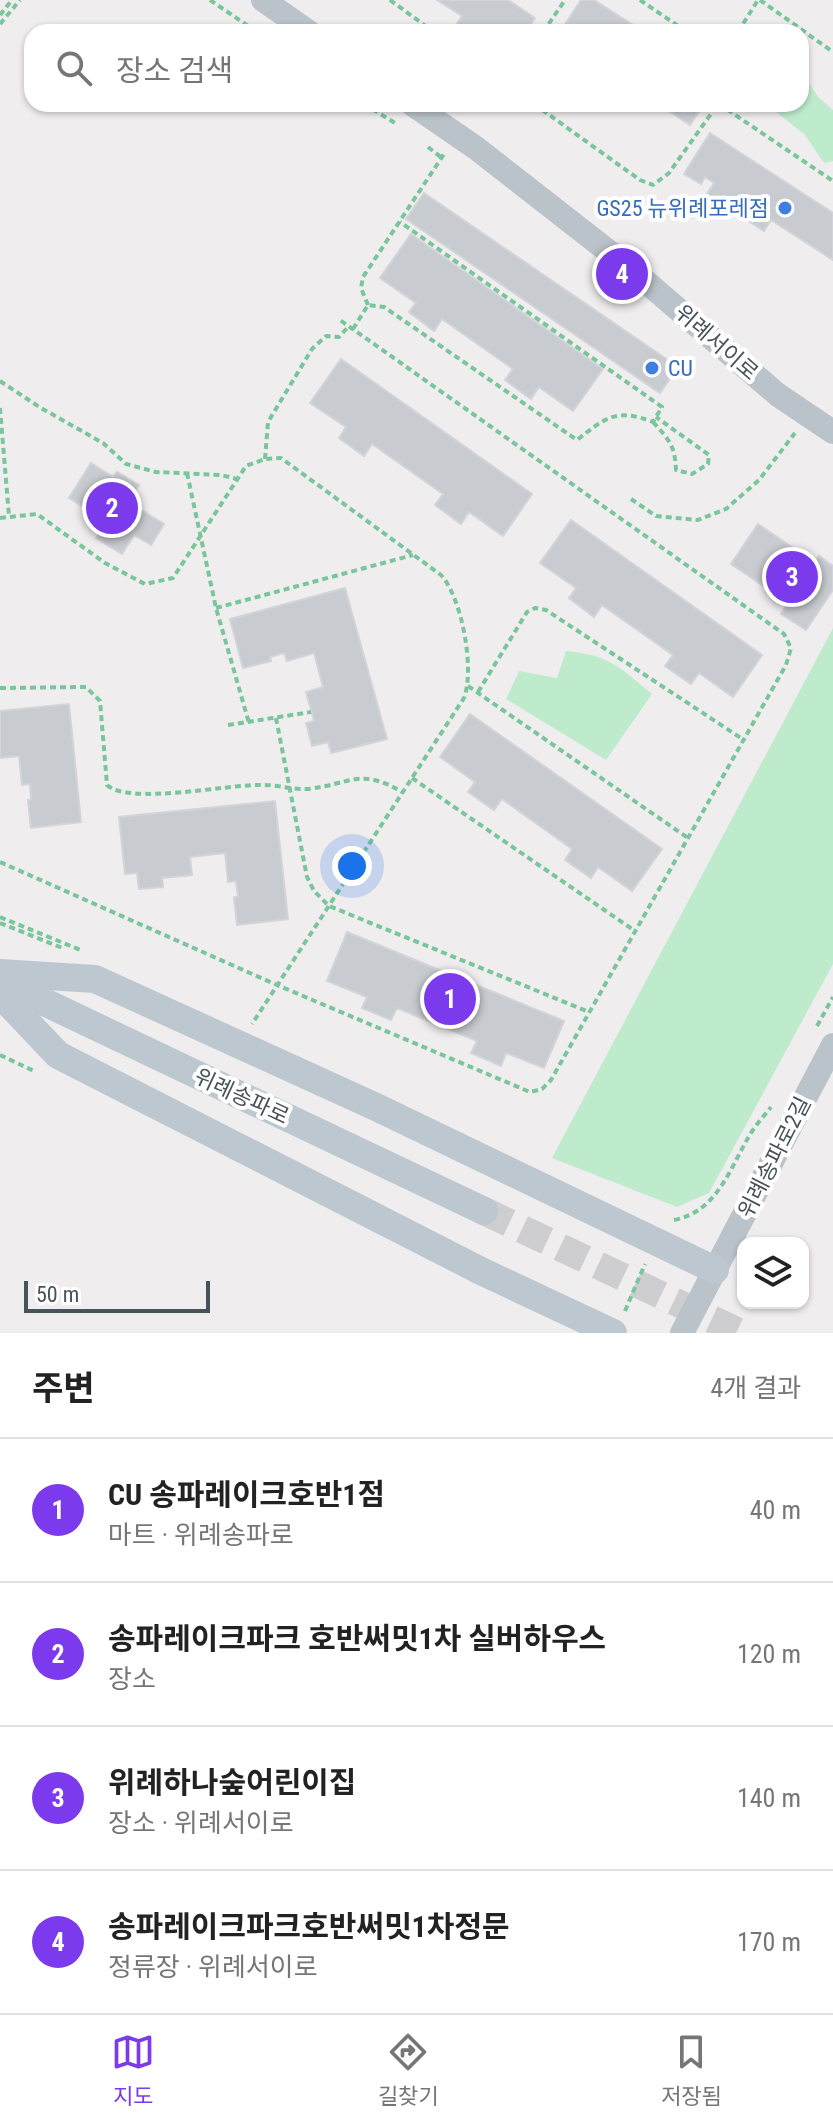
<!DOCTYPE html>
<html lang="ko">
<meta charset="utf-8">
<style>
:root{--surface:#fff;--page:#f2f2f2;--text:#222;--muted:#767676;--line:#e0e0e0;--accent:#7c3aed}
body{margin:0;font-family:"Roboto Condensed","Noto Sans KR",sans-serif;background:var(--page);color:var(--text)}
.controls{position:absolute;right:24px;bottom:24px;display:grid;overflow:hidden;border-radius:16px;box-shadow:0 2px 6px #0004}
.controls button{width:72px;height:72px;display:grid;place-items:center;padding:0;border:0;border-bottom:2px solid var(--line);background:var(--surface);color:var(--text);font:40px sans-serif}
.scale{position:absolute;left:24px;bottom:20px;width:186px;box-sizing:border-box;padding-left:8px;border:4px solid #475259;border-top:0;font-size:22px;line-height:28px;white-space:nowrap;color:#475259;-webkit-text-stroke:6px #fff;paint-order:stroke}
.you{position:absolute;left:352px;top:866px;width:28px;height:28px;margin:-20px;border:6px solid #fff;border-radius:50%;background:#1a73e8;box-shadow:0 0 0 12px #1a73e833}
.badge{display:grid;place-items:center;width:52px;height:52px;border-radius:50%;background:var(--accent);color:#fff;font-size:26px;font-weight:700}
.pin{position:absolute;translate:-50% -50%;border:4px solid #fff;box-shadow:0 2px 8px #0006}
.list{margin:0;padding:0;list-style:none}
h2{display:flex;justify-content:space-between;align-items:center;height:104px;margin:0;padding:0 32px;font-size:34px}
h2 small{font-size:26px;font-weight:400;color:var(--muted)}
.list li{display:grid;grid-template-columns:52px 1fr auto;gap:24px;align-items:center;box-sizing:border-box;height:144px;padding:0 32px;border-top:2px solid var(--line)}
.list b{display:block;font-size:30px;white-space:nowrap}
.list p{margin:0;font-size:26px;white-space:nowrap;color:var(--muted)}
.list em{font-size:26px;font-style:normal;color:var(--muted)}
.icon{flex:none;width:44px;height:44px;fill:none;stroke:currentColor;stroke-width:2;stroke-linecap:round;stroke-linejoin:round}
.map{position:relative;flex:none;width:833px;height:1333px;overflow:hidden}
.search{position:absolute;background:var(--surface);box-shadow:0 2px 6px #0004;left:24px;right:24px;top:24px;height:88px;display:flex;align-items:center;gap:20px;box-sizing:border-box;padding:0 28px;border-radius:24px;color:var(--muted);font-size:30px}
.sheet{height:680px;background:var(--surface)}
nav{display:flex;justify-content:space-around;align-items:center;box-sizing:border-box;height:112px;border-top:2px solid var(--line);background:var(--surface);font-size:22px;color:var(--muted)}
nav a{display:grid;justify-items:center;gap:4px}
nav .on{color:var(--accent)}
.map>svg:first-child{display:block}
</style>
<div class="map">
<svg width="833" height="1333" viewBox="0 0 833 1333">
<rect width="100%" height="100%" fill="#f0edee"/>
<g fill="#bfebcd">
<path d="M801 72 819 98 833 110V161L824 163 805 135 775 111 773 104H801Z"/>
<path d="M833 628V964L709 1193 677 1207 552 1158Z"/>
<path d="M566 651C610 655 619 667 652 694L606 760 506 699 519 671 557 678Z"/>
</g>
<g fill="#c8cbd0" stroke="#d2d4d9" stroke-width="2">
<path d="M437 0H508L535 18 526 32H482L475 28 472 32H460L454 28 462 16Z"/>
<path d="M581 0H594L644 32H560Z"/>
<path d="M674 104H704L690 125 669 111Z"/>
<path d="M710 133 833 213V260L771 220 764 231 707 194 714 183 705 177 701 184 684 174Z"/>
<path d="M424 193 678 367 660 393 406 219Z"/>
<path d="M411 234 603 369 573 411 539 387 531 399 505 380 513 369 442 319 434 331 409 312 416 303 380 278Z"/>
<path d="M341 359 532 494 503 536 469 512 461 524 435 505 443 494 372 444 364 456 339 438 346 427 310 403Z"/>
<path d="M91 463 113 477 117 472 139 485 128 502 164 524 151 545 134 535 122 554 96 538 101 531 90 523 95 514 69 498Z"/>
<path d="M571 520 762 655 733 697 699 673 691 684 665 666 673 655 602 605 594 617 569 598 576 588 540 563Z"/>
<path d="M758 524 815 563 819 556 833 566V590L806 630 781 614 786 606 766 592 768 589 731 564Z"/>
<path d="M345 588 387 739 331 753 328 742 312 746 306 723 314 721 306 692 323 687 314 653 287 661 284 653 270 657 271 661 243 668 230 619Z"/>
<path d="M69 704 81 822 31 828 28 800H31L30 784 22 785 19 756 0 758V711Z"/>
<path d="M470 714 662 849 632 891 598 867 591 878 565 860 572 849 502 799 494 810 468 792 475 782 440 757Z"/>
<path d="M275 801 288 919 237 925 234 897H238L236 881 228 882 225 853 190 857 192 875 162 878 163 887 139 889 137 873 125 874 119 817Z"/>
<path d="M347 932 564 1021 544 1068 506 1053 501 1066 471 1053 477 1041 397 1008 391 1020 362 1008 367 997 327 981Z"/>
</g>
<g fill="none" stroke-linecap="round" stroke-linejoin="round">
<path stroke="#ceced0" stroke-width="28" stroke-dasharray="28 14" stroke-linecap="butt" d="M484 1211 741 1333"/>
<g stroke="#7ac69c" stroke-width="4" stroke-dasharray="6 4" stroke-linecap="butt">
<path d="M210 0 257 32"/>
<path d="M390 0 434 32"/>
<path d="M640 0 687 32"/>
<path d="M760 0 833 52"/>
<path d="M0 15 12 0"/>
<path d="M0 24 20 0"/>
<path d="M543 32 565 0"/>
<path d="M738 32 758 0"/>
<path d="M364 104 395 123"/>
<path d="M534 104 640 180 653 185 669 173 718 104"/>
<path d="M719 104 833 181"/>
<path d="M428 147 442 158"/>
<path d="M368 305 361 288 363 277 444 154"/>
<path d="M353 329 368 305 384 307 577 440C606 417 617 408 653 422L662 407 400 222"/>
<path d="M0 381 41 408 103 443 126 464 156 472 221 475 237 479"/>
<path d="M0 408 9 516"/>
<path d="M653 422C669 440 675 445 676 470L692 474 708 464 709 455 656 417"/>
<path d="M265 459 268 422 312 349 326 336 339 337 349 326"/>
<path d="M187 473 216 608 249 723"/>
<path d="M631 499 656 516 698 520 726 509 759 480 795 433"/>
<path d="M0 518 37 514 105 563 145 584 173 578 246 466 265 459 281 458 441 575C462 598 475 669 464 698L252 1024"/>
<path d="M216 608 413 555"/>
<path d="M468 686 688 838"/>
<path d="M0 688 86 687 100 701 107 785C129 805 225 785 258 785 275 784 292 790 308 789 351 784 360 767 402 792"/>
<path d="M478 692 527 612 535 608 546 610 744 740"/>
<path d="M276 718 307 877 314 891 329 906 589 1012"/>
<path d="M228 725 311 712"/>
<path d="M412 778 635 931"/>
<path d="M0 862 277 985 530 1092 542 1089 551 1080 786 665 791 648 784 634 340 320"/>
<path d="M0 917 83 951"/>
<path d="M0 923 65 949"/>
<path d="M817 1026 833 997"/>
<path d="M0 1055 36 1072"/>
<path d="M674 1220C716 1212 729 1171 748 1138 754 1127 763 1117 771 1107"/>
<path d="M625 1311 645 1264"/>
</g>
<g stroke="#bac3c9" stroke-width="24">
<path d="M263 0 309 32"/>
<path d="M412 104 476 148 631 269 778 395 833 432"/>
<path d="M682 1333 833 1045"/>
</g>
<g stroke="#bcc7d0" stroke-width="28">
<path d="M0 973 95 979 376 1107 715 1270"/>
<path d="M0 981 484 1211"/>
<path d="M0 994 58 1055 481 1271 613 1333"/>
</g>
</g>
<g fill="#3f7fe0" stroke="#fff" stroke-width="3">
<circle cx="785" cy="208" r="8"/>
<circle cx="652" cy="368" r="8"/>
</g>
<g text-anchor="middle" stroke-width="8" stroke-linejoin="round" paint-order="stroke">
<g font-size="22" fill="#366cbe" stroke="#fff" text-anchor="end">
<text x="769" y="216">GS25 뉴위례포레점</text>
<text x="668" y="376" text-anchor="start">CU</text>
</g>
<g font-size="22" fill="#475259" stroke="#fff">
<text transform="translate(717 342) rotate(41)" y="8">위례서이로</text>
<text transform="translate(242 1096) rotate(25)" y="8">위례송파로</text>
<text transform="translate(774 1157) rotate(-63)" y="8">위례송파로2길</text>
</g>
</g>
</svg>
<div class="controls">
<button><svg class="icon" aria-label="layers" viewBox="0 0 24 24"><path d="M12 4l9 5-9 5-9-5zM3 14l9 5 9-5"/></svg></button>
</div>
<div class="scale">50 m</div>
<div class="you"></div>
<div class="pin badge" style="left:450px;top:999px">1</div>
<div class="pin badge" style="left:112px;top:508px">2</div>
<div class="pin badge" style="left:792px;top:577px">3</div>
<div class="pin badge" style="left:622px;top:274px">4</div>
<div class="search"><svg class="icon" aria-label="search" viewBox="0 0 24 24"><circle cx="10" cy="10" r="6"/><path d="M15 15l6 6"/></svg>장소 검색</div>
</div>
<section class="sheet">
<h2>주변<small>4개 결과</small></h2>
<ul class="list">
<li><span class="badge">1</span><div><b>CU 송파레이크호반1점</b><p>마트 · 위례송파로</p></div><em>40 m</em></li>
<li><span class="badge">2</span><div><b>송파레이크파크 호반써밋1차 실버하우스</b><p>장소</p></div><em>120 m</em></li>
<li><span class="badge">3</span><div><b>위례하나숲어린이집</b><p>장소 · 위례서이로</p></div><em>140 m</em></li>
<li><span class="badge">4</span><div><b>송파레이크파크호반써밋1차정문</b><p>정류장 · 위례서이로</p></div><em>170 m</em></li>
</ul>
</section>
<nav>
<a class="on"><svg class="icon" aria-label="map" viewBox="0 0 24 24"><path d="M3 6l6-2 6 2 6-2v14l-6 2-6-2-6 2zM9 4v14M15 6v14"/></svg>지도</a>
<a><svg class="icon" aria-label="directions" viewBox="0 0 24 24"><path d="M12 3l9 9-9 9-9-9zM9 14v-3h6M13 9l2 2-2 2"/></svg>길찾기</a>
<a><svg class="icon" aria-label="saved" viewBox="0 0 24 24"><path d="M7 4h10v16l-5-4-5 4z"/></svg>저장됨</a>
</nav>
